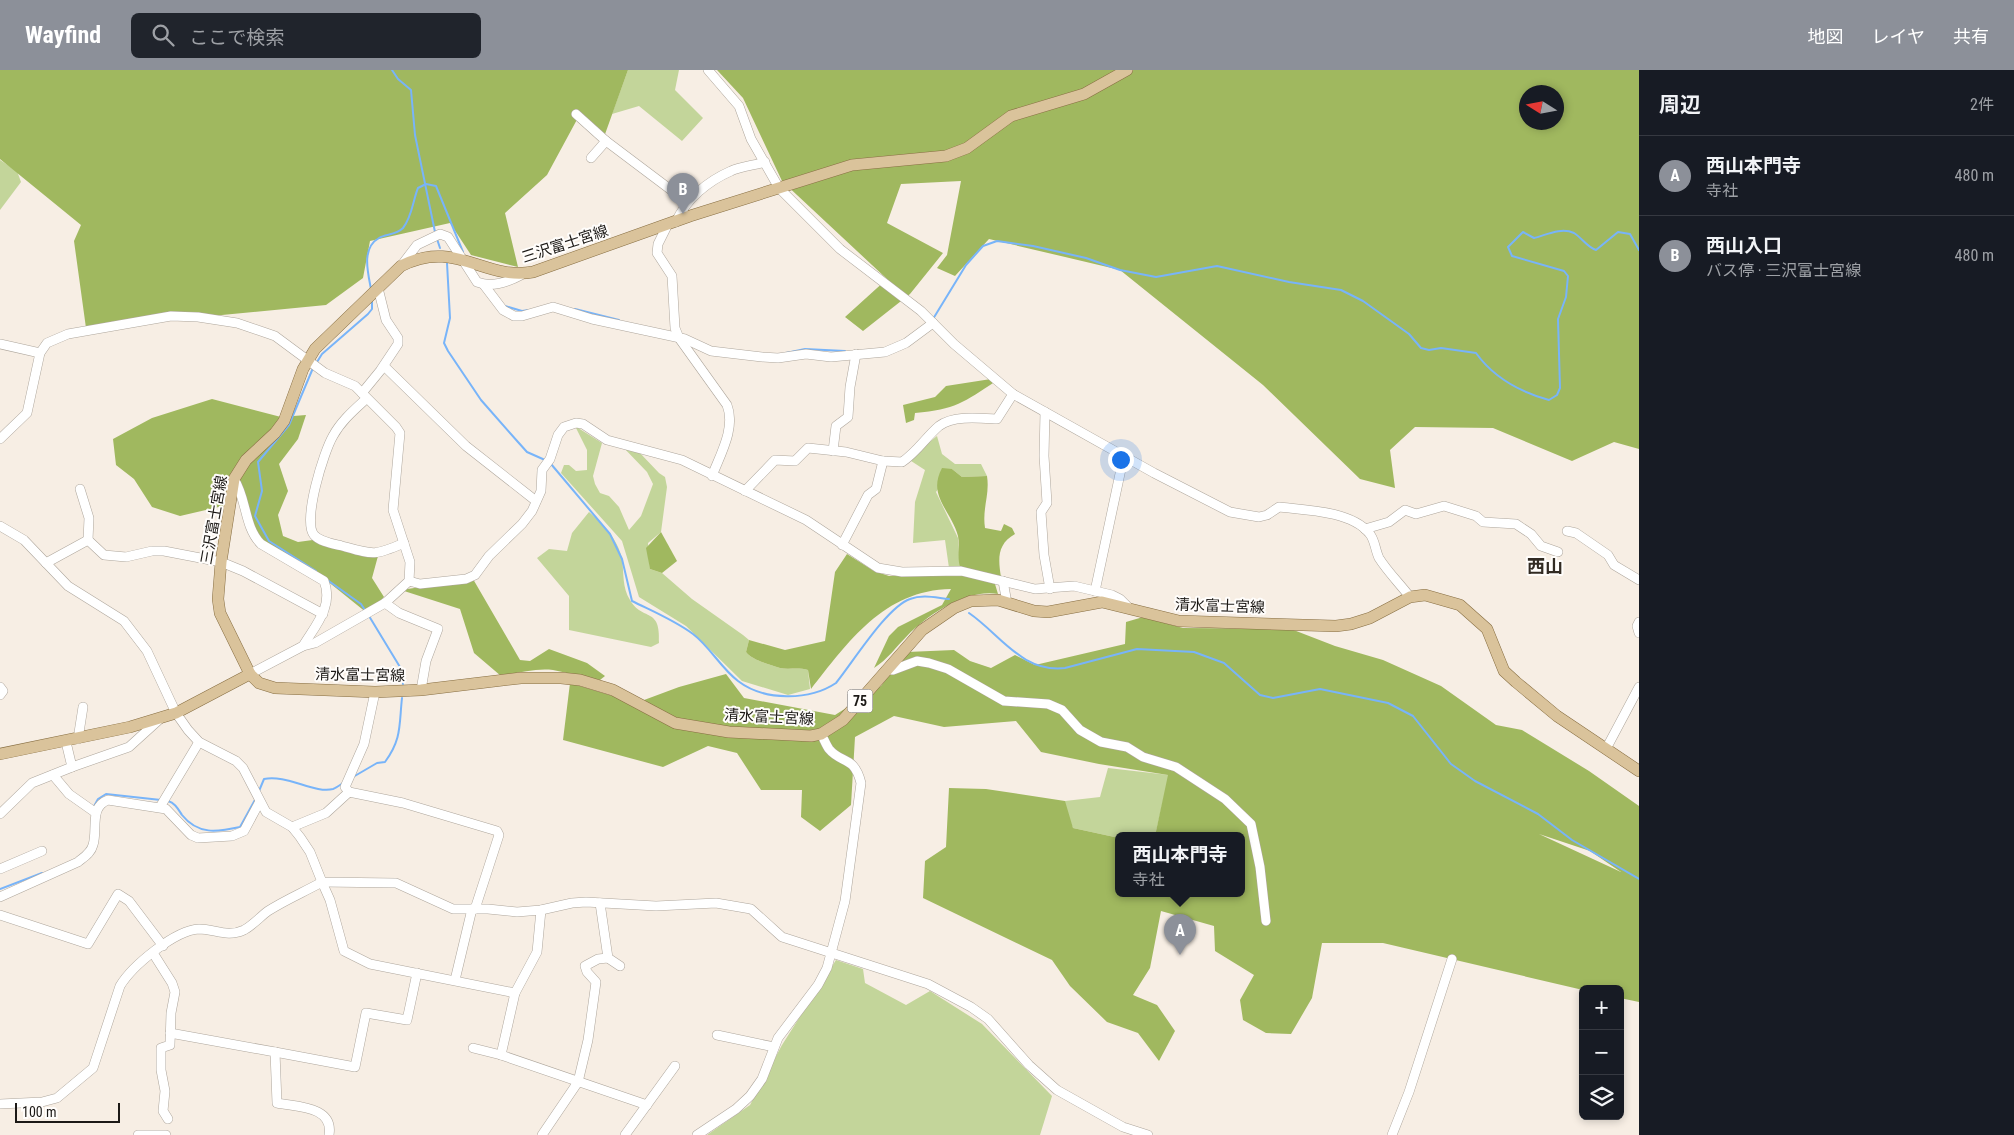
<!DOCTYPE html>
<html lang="ja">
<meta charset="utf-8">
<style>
:root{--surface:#171b24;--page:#20242c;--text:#f1f3f6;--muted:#9ea1a6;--line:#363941;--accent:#8c9099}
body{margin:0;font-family:"Roboto Condensed","Noto Sans JP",sans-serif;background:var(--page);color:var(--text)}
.controls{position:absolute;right:15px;bottom:15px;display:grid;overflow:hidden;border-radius:8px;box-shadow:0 2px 8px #0003}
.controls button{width:45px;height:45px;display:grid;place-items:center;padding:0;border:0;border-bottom:1px solid var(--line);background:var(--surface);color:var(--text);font:25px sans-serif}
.compass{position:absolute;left:1519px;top:15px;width:45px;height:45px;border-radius:50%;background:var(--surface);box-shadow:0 2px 8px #0003;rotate:281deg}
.scale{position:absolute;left:15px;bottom:12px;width:105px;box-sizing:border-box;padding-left:5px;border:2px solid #1c1916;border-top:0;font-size:14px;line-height:18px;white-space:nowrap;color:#1c1916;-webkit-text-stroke:4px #fffdfb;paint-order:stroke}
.you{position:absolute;left:1120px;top:389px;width:18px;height:18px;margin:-12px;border:4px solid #fff;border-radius:50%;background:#1a73e8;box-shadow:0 0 0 8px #1a73e833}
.badge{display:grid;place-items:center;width:32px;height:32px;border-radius:50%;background:var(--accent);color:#fff;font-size:16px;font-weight:700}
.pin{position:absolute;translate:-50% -41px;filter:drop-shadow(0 1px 2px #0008)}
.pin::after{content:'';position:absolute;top:26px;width:18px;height:15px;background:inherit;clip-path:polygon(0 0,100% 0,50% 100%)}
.popup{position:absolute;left:1115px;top:762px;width:130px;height:65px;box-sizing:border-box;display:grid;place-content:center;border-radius:8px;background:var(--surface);filter:drop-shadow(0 1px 4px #0005);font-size:16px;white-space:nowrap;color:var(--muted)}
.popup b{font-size:19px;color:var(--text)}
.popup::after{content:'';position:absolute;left:50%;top:100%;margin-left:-10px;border:10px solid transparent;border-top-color:var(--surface)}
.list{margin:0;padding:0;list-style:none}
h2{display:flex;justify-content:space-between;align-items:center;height:65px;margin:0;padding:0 20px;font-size:21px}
h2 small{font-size:16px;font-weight:400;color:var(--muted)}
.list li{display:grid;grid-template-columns:32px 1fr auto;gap:15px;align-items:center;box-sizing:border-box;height:80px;padding:0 20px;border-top:1px solid var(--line)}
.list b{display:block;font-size:19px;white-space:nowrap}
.list p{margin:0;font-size:16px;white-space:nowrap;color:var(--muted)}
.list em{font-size:16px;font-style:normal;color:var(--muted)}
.icon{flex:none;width:28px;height:28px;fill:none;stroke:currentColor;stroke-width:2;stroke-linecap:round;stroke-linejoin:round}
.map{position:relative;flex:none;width:1639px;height:1065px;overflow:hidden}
header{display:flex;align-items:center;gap:30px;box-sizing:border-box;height:70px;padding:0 25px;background:var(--accent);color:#fff}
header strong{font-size:24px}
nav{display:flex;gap:28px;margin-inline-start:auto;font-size:18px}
.search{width:350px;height:45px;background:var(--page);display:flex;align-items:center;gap:12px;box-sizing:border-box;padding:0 18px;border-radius:8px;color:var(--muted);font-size:19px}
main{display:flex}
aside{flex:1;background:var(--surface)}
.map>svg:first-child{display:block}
</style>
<header>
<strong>Wayfind</strong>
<div class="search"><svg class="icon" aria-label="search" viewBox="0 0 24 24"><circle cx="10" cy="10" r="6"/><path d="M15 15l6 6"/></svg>ここで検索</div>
<nav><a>地図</a><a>レイヤ</a><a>共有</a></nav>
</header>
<main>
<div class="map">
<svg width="1639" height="1065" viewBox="0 0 1639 1065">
<rect width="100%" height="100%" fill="#f7eee4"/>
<g fill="#c3d59a">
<path d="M628 0H679L675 20 703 48 682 71 639 36 612 44Z"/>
<path d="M0 90 17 101 21 112 0 140Z"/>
<path d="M575 356 602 373 593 406 595 414 600 423 609 426 619 437 629 460 641 446 653 414 647 402 622 376 639 382 659 403 665 407 667 417 661 462 648 473 650 499 662 503 692 529 743 565 749 570 746 582C752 590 770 595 780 598 790 600 798 597 808 600L810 619 788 625 742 611 686 556 639 527 622 471 561 403 564 395H569L576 401 587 400V380Z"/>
<path d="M937 366 942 384 955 394H981L987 406 962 407 952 399 936 422 958 468 960 497 949 498 945 470 913 473 915 432 925 400 908 389Z"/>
<path d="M589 442C603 454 618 469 622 489 624 502 622 518 630 530 643 552 661 536 659 573L651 577 569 560V526L537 488 549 479 567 481 572 463Z"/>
<path d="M1108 698 1169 705 1155 766 1119 768 1073 758 1065 739V731L1100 727Z"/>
<path d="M836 890 863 899 865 913 906 935 930 921 982 954 1052 1026 1040 1065H707L750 1035 782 975Z"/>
</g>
<g fill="#a0b85f" fill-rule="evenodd">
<path d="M0 0H628L604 67 580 44 547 105 505 143 518 197 471 185 450 153 370 171 363 208 326 235 86 258 74 171 81 155 0 89Z"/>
<path d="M717 0H1639V379L1614 372 1572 391 1493 358 1415 357 1390 380 1395 418 1360 409 1263 315 1120 200 989 169 955 206 937 198 947 185 961 111 901 114 887 153 943 183 910 224 863 261 845 247 887 209 782 111 743 28ZM1526 22H1556V52H1526Z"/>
<path d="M991 309 996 311C963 333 956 339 915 343L914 350 906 353 903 335 935 327 946 316Z"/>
<path d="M212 329 281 347 306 345 298 369 279 394 288 421 278 445 283 466 298 472 320 469 378 486 372 508 384 527 367 543 326 510 261 474 234 413 223 436 180 446 152 437 134 409 116 395 113 369 152 348Z"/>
<path d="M942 398 952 399 962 407 987 406C990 425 982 438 985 458L1001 461 1004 454 1012 458 1015 464C997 474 998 489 1001 507L960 497C957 487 960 476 958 466 951 440 927 426 942 398Z"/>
<path d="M661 462 677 491 662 503 650 499 646 478Z"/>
<path d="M847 484 874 501 889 506 952 504 979 507 995 514 998 524C966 519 929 544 907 566 895 578 888 589 874 598L889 566 898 557 942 535 951 519C884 520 848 572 811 619L808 600C798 597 789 600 780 598 770 595 752 590 746 582L749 570 785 580 825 571 835 502Z"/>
<path d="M473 509 520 590 530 591 549 579 587 593 605 606 600 610C584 608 569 603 553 600 536 598 518 603 501 606L474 583 460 539 401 520Z"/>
<path d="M1143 547 1183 558 1291 559 1335 576 1383 590 1441 616 1496 655 1522 660 1589 701 1639 736V932L1620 928V919L1583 920 1383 873H1322L1312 928 1291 964 1266 963 1243 950 1240 930 1254 905 1215 881 1214 856 1161 841 1150 898 1133 925 1157 935 1175 961 1159 991 1138 963 1107 952 1070 916 1052 890 923 828 925 791 946 777 949 718 986 719 1065 731 1073 758 1119 768V824H1241V766H1155L1168 705 1099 694 1041 682 1016 651 944 657 894 646 855 667 851 735 820 761 801 747 802 720H761L737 683 708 676 663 697 563 670 570 613 636 633 679 617 726 604 744 628 835 645 881 616 907 582 954 580 970 591 991 598 1015 585 1035 595 1125 574 1126 552ZM1539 764 1590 781 1621 802Z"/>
</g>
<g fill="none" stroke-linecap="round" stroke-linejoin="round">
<g stroke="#78b4f9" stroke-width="2">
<path d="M392 0 398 9 411 20 415 65 435 162"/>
<path d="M437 169 440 178"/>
<path d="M447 193 450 248 444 273 448 281 481 330 518 372 527 382 545 390"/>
<path d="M371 219C368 203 361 178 379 168 386 164 396 165 403 158 412 147 413 130 418 118L426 114 436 116 463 182"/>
<path d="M505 236 522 241 529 240"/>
<path d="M575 239 619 250"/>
<path d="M933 249 966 195 983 176 997 171 1033 176 1086 188 1120 200 1156 207 1217 196 1289 212 1341 220 1363 231 1409 264 1421 278 1429 280 1441 278 1476 283C1494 308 1520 322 1549 330L1557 325 1560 318 1558 249 1566 227 1568 206 1564 201 1512 186 1508 177 1523 162 1534 168C1546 165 1561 157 1574 163 1582 168 1587 177 1596 180L1618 162 1630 164 1639 180"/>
<path d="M786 283 805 279 845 281"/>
<path d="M317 292 322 284 368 244 372 239V231"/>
<path d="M313 298 289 355 258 392 262 421 255 446 269 471 316 501"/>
<path d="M551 394 610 464 622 489 632 531C652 541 674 550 693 564 710 577 721 598 738 611 764 631 809 631 836 613 853 592 887 537 910 529 923 524 937 528 949 529"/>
<path d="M326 509 361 534 365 540"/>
<path d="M969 543C1001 565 1022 603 1065 598L1137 579 1194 582 1224 593 1260 625 1273 628 1320 619 1388 633 1413 646 1451 694 1475 711 1538 744 1572 770 1639 809"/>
<path d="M369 546 403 602V614"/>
<path d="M353 707 377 693 385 692C402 669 399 655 402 628"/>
<path d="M259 721 264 709C286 704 315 724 333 719 336 718 340 715 343 713"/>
<path d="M168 731C175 733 178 739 182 745 198 765 217 762 240 757L256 728"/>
<path d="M93 738 98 729 106 724 161 730"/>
<path d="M0 819 42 803"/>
</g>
<g stroke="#aea69c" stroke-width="10">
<g id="minor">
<path d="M708 0 739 36 751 69 779 118 840 179 921 241 954 274 1013 324 1154 403 1230 442 1259 447 1267 445 1279 437C1305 440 1351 441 1369 463 1375 469 1375 480 1379 488 1387 501 1400 514 1410 527"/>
<path d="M576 44 606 71 687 132"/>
<path d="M591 88 606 71"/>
<path d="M676 152C686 129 708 111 731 101 739 97 755 95 765 92"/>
<path d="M667 156 658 174 657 183 672 206 675 258 679 268 727 335C736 358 720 385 712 406"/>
<path d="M401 196 417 175 440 164 448 167 477 212C492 218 508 212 521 205"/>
<path d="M484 215 503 240 514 246H522L553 237 592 249 685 269 711 281 762 287 778 288 806 284 831 287 885 282 906 273 933 253"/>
<path d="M0 274 40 283"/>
<path d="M384 296 466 376 536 431"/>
<path d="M362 323 380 301 398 274V268L386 250 378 218"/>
<path d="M366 329C354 340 341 351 333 366 324 381 302 451 314 465 320 472 334 474 342 476 374 485 374 486 404 473"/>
<path d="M1045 342 1044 386 1047 433 1041 442 1044 485 1050 519"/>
<path d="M0 369 27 343 40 283 47 273 68 264 171 246 198 247 237 253 275 266 325 303 355 316 396 357 400 363 393 440 410 492 409 511 385 533 315 573 303 576 250 604"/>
<path d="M833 381 836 356 848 347 850 317 856 284"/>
<path d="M234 409C247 429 244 457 261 474L324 511C334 536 315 556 303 576"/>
<path d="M80 419 89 448 88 470"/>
<path d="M745 421 775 390 795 391 808 378 846 382 883 391 902 392C917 382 926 367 939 356 953 345 980 348 997 349L1013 324"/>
<path d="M0 456 24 470 68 516 124 551 147 581 176 643 188 660 199 672 236 691 243 698 266 742 292 757 300 767 310 782 322 812 396 813 453 839H488L517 842 541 840 572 833 586 832 656 836 716 833 751 839 782 867 928 914 971 937 988 949 1029 995 1057 1020 1123 1057 1148 1065"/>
<path d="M1365 459 1389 452 1405 440 1416 444 1444 436 1476 446 1483 452 1516 454 1531 464 1541 476 1558 482"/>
<path d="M1567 461 1576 463 1608 485 1614 495 1639 510"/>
<path d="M842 475 868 425 876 419 883 391"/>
<path d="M46 493 88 470 104 485 126 487 152 481H164L221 492 243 501 323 544"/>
<path d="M409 511 420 514 466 509 475 505 489 486 522 454 532 441 541 421 542 400 550 389 558 365 564 357 576 353 583 354 607 370 682 390 806 450 878 498 902 502 961 501 1035 519 1074 516 1112 525 1120 529 1129 538"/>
<path d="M1003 511 1007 533"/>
<path d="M1095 521 1124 385"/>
<path d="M385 533 399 543 438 559 426 591 421 620"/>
<path d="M1639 552 1637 556 1639 563"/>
<path d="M886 600H893L917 591 929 593 948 599 1004 631 1048 634 1062 640 1080 660 1101 672 1127 677 1143 687 1176 697 1225 729 1251 754 1260 797 1266 851"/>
<path d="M0 617 3 621 0 625"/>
<path d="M78 669 83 637"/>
<path d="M1606 679 1639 617"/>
<path d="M72 697 129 677 161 648"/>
<path d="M53 705 69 724 96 743"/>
<path d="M349 722 403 733 497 761 499 765 475 839"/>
<path d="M160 737 199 672"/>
<path d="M0 744 32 713 72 697 66 672"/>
<path d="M292 757 326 743 349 722 345 717 364 674 375 622"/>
<path d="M0 799 42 781"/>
<path d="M0 827 78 792C84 787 91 783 93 775 98 759 89 737 108 730L166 739 191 765 198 768 232 766 244 761 259 733"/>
<path d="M600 833 608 888 620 896"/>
<path d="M0 845 88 874 118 824 129 831 163 876"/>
<path d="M153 883 172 913 175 922 171 943 170 975 161 978V1000L165 1021 163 1041 168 1049"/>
<path d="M455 910 472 839"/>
<path d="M170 963 275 982 277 1033C297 1037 334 1036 329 1065"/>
<path d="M717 965 774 977"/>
<path d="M473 978 501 985 647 1035"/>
<path d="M275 982 355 997 366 943 407 950 417 903"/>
<path d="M501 985 515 923 537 882 541 840"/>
<path d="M0 1034 42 1032 57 1028 93 998 120 916C132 896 175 860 199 859 215 859 227 868 244 860 253 855 260 847 268 841 285 830 304 822 322 812L330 830 344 881 370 894 515 923"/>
<path d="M138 1065H166"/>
<path d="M542 1065 578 1012 588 970 596 912 587 902 585 896 598 889 608 888"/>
<path d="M625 1065 675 996"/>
<path d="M697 1065 736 1039 750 1026 762 1009 778 968 818 915 827 898 845 831 861 713C854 685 841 694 829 679 826 675 824 669 821 664"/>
<path d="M1392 1065 1409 1022 1452 889"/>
</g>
</g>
<g stroke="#876e42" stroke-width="12">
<g id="major">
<path d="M250 604 220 543 218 529 221 492 234 409 246 390 275 363 284 351 303 299 315 279 401 196C455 168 484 211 533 202L690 146 852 95 946 86 967 78 1011 46 1084 24 1127 0"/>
<path d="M0 684 130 657 176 643 250 604 259 613 275 618 375 622 421 620 521 608H561L580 610 613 620 675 653 729 662 811 666 821 664 843 650 922 560 954 538 971 531 998 530 1034 541 1048 542 1102 532 1179 551 1336 556 1351 554 1370 548 1410 527 1425 525 1460 535 1487 559 1504 601 1516 612 1557 646 1639 701"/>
</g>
</g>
<use href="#minor" stroke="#fff" stroke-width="9"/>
<use href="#major" stroke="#dac39b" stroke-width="11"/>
</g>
<g text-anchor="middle" stroke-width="4" stroke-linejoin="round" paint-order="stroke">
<rect fill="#fffdfb" stroke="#605d5b" stroke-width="1" x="847.5" y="619.5" width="25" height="23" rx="4"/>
<g font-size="14" font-weight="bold" fill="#1c1916">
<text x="860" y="636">75</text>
</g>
<g font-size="15" fill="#1c1916" stroke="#fffdfb">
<text transform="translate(565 174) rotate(-18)" y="5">三沢富士宮線</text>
<text transform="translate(214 450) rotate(-80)" y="5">三沢富士宮線</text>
<text transform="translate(1220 536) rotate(2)" y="5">清水富士宮線</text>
<text transform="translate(360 605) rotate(1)" y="5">清水富士宮線</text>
<text transform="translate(769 647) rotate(3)" y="5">清水富士宮線</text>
</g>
<g font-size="18" font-weight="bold" fill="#322b23" stroke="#fffdfb">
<text x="1545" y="503">西山</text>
</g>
</g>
</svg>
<div class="controls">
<button>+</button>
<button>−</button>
<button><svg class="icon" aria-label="layers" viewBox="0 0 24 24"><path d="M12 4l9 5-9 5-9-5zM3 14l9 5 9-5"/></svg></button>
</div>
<svg class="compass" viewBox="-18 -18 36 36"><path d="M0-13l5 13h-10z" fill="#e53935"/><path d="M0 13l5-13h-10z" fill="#9ea1a6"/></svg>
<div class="scale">100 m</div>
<div class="you"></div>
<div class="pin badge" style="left:1180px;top:885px">A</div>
<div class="popup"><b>西山本門寺</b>寺社</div>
<div class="pin badge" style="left:683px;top:144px">B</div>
</div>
<aside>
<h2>周辺<small>2件</small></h2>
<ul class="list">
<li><span class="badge">A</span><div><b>西山本門寺</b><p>寺社</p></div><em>480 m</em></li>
<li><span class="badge">B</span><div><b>西山入口</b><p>バス停 · 三沢富士宮線</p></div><em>480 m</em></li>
</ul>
</aside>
</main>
